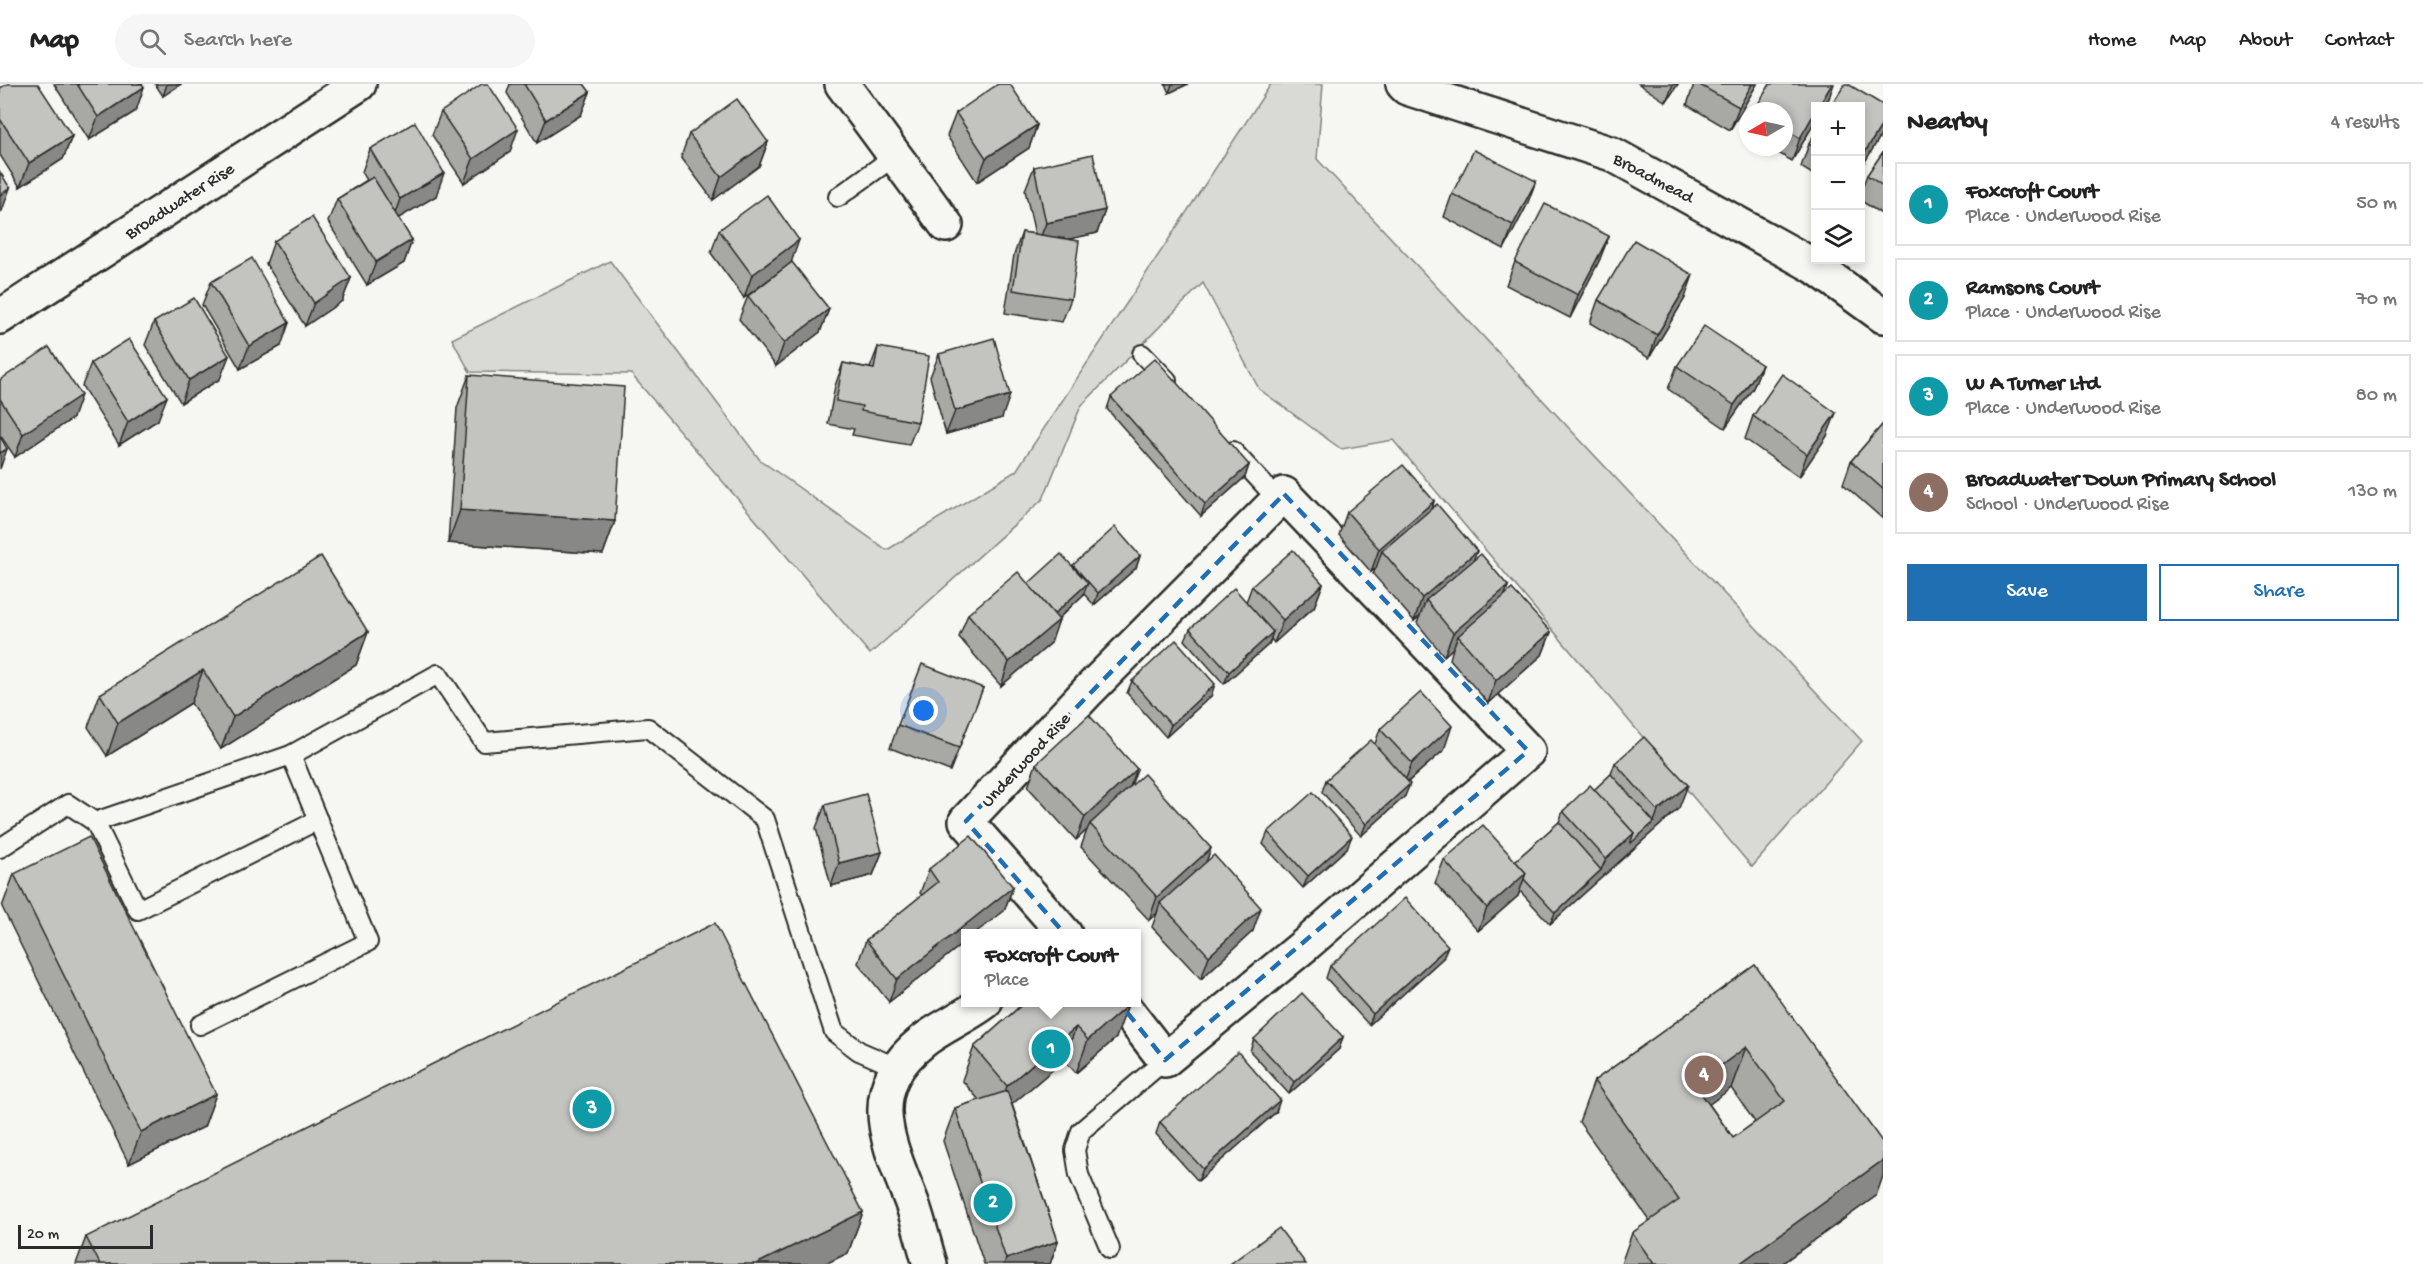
<!DOCTYPE html>
<meta charset="utf-8">
<style>
:root{--surface:#fff;--page:#f6f6f6;--text:#222;--muted:#767676;--line:#e0e0e0;--accent:#1f6fb2}
body{margin:0;font-family:"Gochi Hand",sans-serif;background:var(--page);color:var(--text)}
.controls{position:absolute;right:18px;top:18px;display:grid;overflow:hidden;border-radius:0px;box-shadow:0 3px 9px #0003}
.controls button{width:54px;height:54px;display:grid;place-items:center;padding:0;border:0;border-bottom:2px solid var(--line);background:var(--surface);color:var(--text);font:30px sans-serif}
.compass{position:absolute;left:1739px;top:18px;width:54px;height:54px;border-radius:50%;background:var(--surface);box-shadow:0 3px 9px #0003;rotate:261deg}
.scale{position:absolute;left:18px;bottom:15px;width:135px;box-sizing:border-box;padding-left:6px;border:3px solid #2b2b2b;border-top:0;font-size:16px;line-height:21px;white-space:nowrap;color:#2b2b2b;-webkit-text-stroke:4px #f6f6f2;paint-order:stroke}
.you{position:absolute;left:924px;top:627px;width:21px;height:21px;margin:-15px;border:4px solid #fff;border-radius:50%;background:#1a73e8;box-shadow:0 0 0 9px #1a73e833}
.badge{display:grid;place-items:center;width:39px;height:39px;border-radius:50%;background:var(--accent);color:#fff;font-size:20px;font-weight:700}
.pin{position:absolute;translate:-50% -50%;border:3px solid #fff;box-shadow:0 2px 6px #0006}
.popup{position:absolute;left:961px;top:845px;width:180px;height:78px;box-sizing:border-box;display:grid;place-content:center;border-radius:0px;background:var(--surface);filter:drop-shadow(0 2px 4px #0005);font-size:20px;white-space:nowrap;color:var(--muted)}
.popup b{font-size:22px;color:var(--text)}
.popup::after{content:'';position:absolute;left:50%;top:100%;margin-left:-12px;border:12px solid transparent;border-top-color:var(--surface)}
.list{margin:0;padding:0;list-style:none}
h2{display:flex;justify-content:space-between;align-items:center;height:78px;margin:0;padding:0 24px;font-size:26px}
h2 small{font-size:20px;font-weight:400;color:var(--muted)}
.list li{display:grid;grid-template-columns:39px 1fr auto;gap:18px;align-items:center;box-sizing:border-box;height:84px;margin:0 12px 12px;padding:0 12px;border:2px solid var(--line);border-radius:0px}
.list b{display:block;font-size:22px;white-space:nowrap}
.list p{margin:0;font-size:20px;white-space:nowrap;color:var(--muted)}
.list em{font-size:20px;font-style:normal;color:var(--muted)}
.actions{display:flex;gap:12px;padding:18px 24px}
.actions a{flex:1;padding:14px 0;border:2px solid var(--accent);border-radius:0px;text-align:center;font-size:21px;color:var(--accent)}
.actions .main{background:var(--accent);color:#fff}
.icon{flex:none;width:33px;height:33px;fill:none;stroke:currentColor;stroke-width:2;stroke-linecap:round;stroke-linejoin:round}
.map{position:relative;flex:none;width:1883px;height:1180px;overflow:hidden}
header{display:flex;align-items:center;gap:36px;box-sizing:border-box;height:84px;padding:0 30px;background:var(--surface);border-bottom:2px solid var(--line)}
header strong{font-size:28px}
nav{display:flex;gap:33px;margin-inline-start:auto;font-size:21px}
.search{width:420px;height:54px;background:var(--page);display:flex;align-items:center;gap:15px;box-sizing:border-box;padding:0 21px;border-radius:33px;color:var(--muted);font-size:22px}
main{display:flex}
aside{flex:1;background:var(--surface)}
.map>svg:first-child{display:block}
</style>
<header>
<strong>Map</strong>
<div class="search"><svg class="icon" aria-label="search" viewBox="0 0 24 24"><circle cx="10" cy="10" r="6"/><path d="M15 15l6 6"/></svg>Search here</div>
<nav><a>Home</a><a>Map</a><a>About</a><a>Contact</a></nav>
</header>
<main>
<div class="map">
<svg width="1883" height="1180" viewBox="0 0 1883 1180">
<rect width="100%" height="100%" fill="#f6f6f2"/>
<filter id="ink" filterUnits="userSpaceOnUse"><feTurbulence type="fractalNoise" baseFrequency=".0167" numOctaves="2"/><feDisplacementMap in="SourceGraphic" scale="12" xChannelSelector="R" yChannelSelector="G"/><feConvolveMatrix kernelMatrix="1 2 1 2 8 2 1 2 1" color-interpolation-filters="sRGB"/></filter>
<g filter="url(#ink)">
<path fill="#d9d9d5" stroke="#828280" stroke-width="1.5" d="M1271 0H1323L1317 75 1862 657 1752 783 1393 356 1341 365 1259 305 1203 199 1081 322 1043 415 870 570 631 290 470 288 452 255 610 177 760 376 887 466 1016 387Z"/>
<g fill="none" stroke-linecap="round" stroke-linejoin="round">
<g stroke="#2b2b2b" stroke-width="22">
<g id="lane">
<path d="M838 113 895 72"/>
<path d="M1142 270 1167 296"/>
<path d="M1233 367 1278 416"/>
<path d="M318 736 138 826 95 738 291 671 438 590 484 658 648 644 765 735 834 948 859 967 898 984"/>
<path d="M0 764 68 720 95 738"/>
<path d="M200 941 368 858 291 671"/>
<path d="M1110 1165 1079 1091 1075 1066 1081 1047 1165 976"/>
</g>
</g>
<g stroke="#2b2b2b" stroke-width="38">
<g id="street">
<path d="M842 0 946 141"/>
<path d="M1403 0 1407 4 1612 70 1814 182 1883 232"/>
<path d="M0 233 359 0"/>
<path d="M1065 850 966 737 1089 606 1284 410 1528 667 1305 861 1165 976 1120 918"/>
<path d="M930 1180C924 1160 919 1139 912 1119 889 1059 860 1007 923 957 941 943 965 933 985 918"/>
</g>
</g>
<use href="#lane" stroke="#f6f6f2" stroke-width="18"/>
<use href="#street" stroke="#f6f6f2" stroke-width="33"/>
</g>
<g fill="#a8a8a5" stroke="#2b2b2b" stroke-width="1.5" fill-rule="evenodd">
<path d="M54 0H142L136 27 89 56Z"/>
<path d="M155 0H181L163 12Z"/>
<path d="M510 0H584L590 8 581 31 537 59 507 9Z"/>
<path d="M1165 0H1188L1169 9Z"/>
<path d="M1639 0H1678L1666 18Z"/>
<path d="M1694 0H1757L1730 46 1687 21Z"/>
<path d="M0 4 72 52 63 75 20 103 0 71Z"/>
<path d="M1829 14 1792 77 1768 63H1784V27Z"/>
<path d="M441 28 510 68 464 99 432 51Z"/>
<path d="M956 29 1037 41 1029 64 977 98 947 52Z"/>
<path d="M1815 49V92L1801 83 1809 60Z"/>
<path d="M689 50 768 58 759 82 713 116 681 73Z"/>
<path d="M370 65 436 112 398 134 412 156 404 179 367 201 328 138 337 115 367 96 362 88Z"/>
<path d="M1883 68V131L1860 116V109L1867 91Z"/>
<path d="M1034 83 1105 126 1097 149 1067 155 1071 215 1062 238 1005 229 1014 171 1022 148 1035 150 1025 106Z"/>
<path d="M1452 110 1527 121 1504 165 1444 133Z"/>
<path d="M719 146 791 178 829 225 820 248 776 282 739 235 748 212 768 197 744 214 711 169Z"/>
<path d="M274 157 351 194 342 217 305 242 266 180Z"/>
<path d="M1600 175 1570 234 1506 201 1515 178Z"/>
<path d="M211 198 281 262 240 285 202 221Z"/>
<path d="M1685 214 1649 274 1590 239 1598 216Z"/>
<path d="M154 238 220 295 181 319 145 261Z"/>
<path d="M878 263 918 338 909 361 852 351 854 345 828 340 835 302 843 279 870 284Z"/>
<path d="M939 270 1002 334 946 350 930 293Z"/>
<path d="M91 279 158 336 119 361 82 302Z"/>
<path d="M1762 281 1753 304 1725 344 1668 305 1677 282Z"/>
<path d="M469 291 615 437 603 470 448 459 457 324Z"/>
<path d="M0 296 73 334 15 373 0 351Z"/>
<path d="M1111 313 1249 381 1245 393 1201 432 1107 325Z"/>
<path d="M1753 332 1827 352 1799 393 1745 355Z"/>
<path d="M1883 340V435L1843 400 1851 377Z"/>
<path d="M1434 417 1432 425 1477 467 1473 476 1508 502 1505 511 1551 548 1542 571 1488 619 1450 575 1453 564 1444 572 1417 539 1420 532 1414 537 1373 490 1376 484 1371 488 1339 451 1347 428Z"/>
<path d="M1140 472 1136 484 1094 521 1084 510 1058 535 1051 559 1001 602 959 553 968 530 1073 483V481Z"/>
<path d="M1323 500 1314 523 1274 559 1271 555 1269 560 1224 600 1185 556 1190 545 1246 518 1252 502Z"/>
<path d="M368 548 356 581 221 665 191 619 107 672 88 643 100 610Z"/>
<path d="M1132 597 1211 612 1166 653 1127 609Z"/>
<path d="M983 604 950 687 890 664 898 641Z"/>
<path d="M1380 645 1444 666 1408 698 1405 712 1361 752 1322 708 1326 696 1375 660Z"/>
<path d="M1615 679 1679 724 1550 840 1520 807 1518 812 1478 847 1435 799 1444 776 1515 777 1559 738 1563 727 1594 706 1611 690Z"/>
<path d="M1036 680 1137 685 1131 702 1211 764 1206 778 1253 847 1201 895 1152 843 1157 829 1149 836 1081 763 1087 746 1076 756 1028 703Z"/>
<path d="M825 721 882 768 873 791 831 802 816 744Z"/>
<path d="M1268 748 1347 764 1303 804 1263 760Z"/>
<path d="M929 785 1013 803 1004 827 966 849V857L889 918 858 879 866 856 922 811 920 809Z"/>
<path d="M14 790 216 1010 204 1043 129 1080 2 823Z"/>
<path d="M1443 874 1369 941 1326 894 1330 882Z"/>
<path d="M1755 881 1876 1112 1781 1180H1621L1632 1149 1650 1137 1579 1038 1594 997ZM1731 1004 1755 1038 1733 1054 1709 1020Z"/>
<path d="M1025 918 1116 954 1076 989 1064 976 1012 1020 1058 1157 1050 1180H984L943 1057 955 1024 979 1016 962 996 974 963Z"/>
<path d="M1343 953 1339 965 1289 1010 1250 967 1254 955Z"/>
<path d="M1276 1028 1198 1097 1156 1050 1160 1038Z"/>
<path d="M863 1128 848 1169 825 1180H76L86 1153Z"/>
</g>
<g fill="#888886" stroke="#2b2b2b" stroke-width="1.5">
<path d="M167 0H181L163 12Z"/>
<path d="M1172 0H1188L1169 9Z"/>
<path d="M1673 0H1678L1666 18Z"/>
<path d="M1752 0H1757L1730 46 1739 23Z"/>
<path d="M1832 0H1834L1829 14 1824 22H1819Z"/>
<path d="M144 3 136 27 89 56 98 33Z"/>
<path d="M590 8 581 31 537 59 546 36Z"/>
<path d="M1815 28V37L1792 77 1800 54Z"/>
<path d="M1883 39V48L1860 86V76Z"/>
<path d="M1037 41 1029 64 977 98 986 74Z"/>
<path d="M518 45 510 68 464 99 473 75Z"/>
<path d="M72 52 63 75 20 103 29 79Z"/>
<path d="M768 58 759 82 713 116 721 93Z"/>
<path d="M444 89 436 112 392 138 400 115Z"/>
<path d="M1536 97 1527 121 1504 165 1513 141Z"/>
<path d="M10 104 2 127 0 128V111Z"/>
<path d="M1105 126 1097 149 1037 162 1046 139Z"/>
<path d="M1609 152 1600 175 1570 234 1578 211Z"/>
<path d="M412 156 404 179 367 201 376 178Z"/>
<path d="M799 156 791 179 744 214 752 191Z"/>
<path d="M1693 191 1685 214 1649 274 1657 251Z"/>
<path d="M351 194 342 217 305 242 314 219Z"/>
<path d="M829 225 820 248 776 282 784 259Z"/>
<path d="M289 239 281 262 240 285 249 262Z"/>
<path d="M229 272 220 295 181 319 189 296Z"/>
<path d="M1762 281 1753 304 1725 344 1734 321Z"/>
<path d="M81 311 73 334 15 373 23 350Z"/>
<path d="M1010 311 1002 334 946 350 955 327Z"/>
<path d="M167 313 158 336 119 361 128 338Z"/>
<path d="M1836 329 1827 352 1799 393 1807 370Z"/>
<path d="M7 365 0 385V369Z"/>
<path d="M1249 381 1245 393 1201 432 1205 420Z"/>
<path d="M1434 417 1426 440 1382 467 1376 484 1371 488 1379 465Z"/>
<path d="M460 426 615 437 603 470 448 459Z"/>
<path d="M1477 467 1468 490 1426 516 1420 532 1414 537 1422 514Z"/>
<path d="M1140 472 1136 484 1094 521 1098 509Z"/>
<path d="M1088 499 1083 511 1047 545 1051 533Z"/>
<path d="M1323 500 1314 523 1274 559 1283 536Z"/>
<path d="M1508 502 1500 525 1458 552 1453 564 1444 572 1453 549Z"/>
<path d="M1059 536 1051 559 1001 602 1009 578Z"/>
<path d="M368 548 356 581 221 665 233 633Z"/>
<path d="M1273 548 1269 560 1224 600 1229 588Z"/>
<path d="M1551 548 1542 571 1488 619 1496 596Z"/>
<path d="M203 586 191 619 107 672 118 639Z"/>
<path d="M1215 600 1211 612 1166 653 1171 641Z"/>
<path d="M1452 642 1444 666 1403 702 1412 679Z"/>
<path d="M1137 685 1128 708 1090 740 1087 746 1076 756 1085 733Z"/>
<path d="M1410 700 1405 712 1361 752 1366 740Z"/>
<path d="M1688 701 1679 724 1550 840 1555 829 1601 786 1606 775 1634 749 1654 738 1658 727Z"/>
<path d="M1352 752 1347 764 1303 804 1308 792Z"/>
<path d="M1211 764 1203 787 1160 819 1157 829 1149 836 1157 813Z"/>
<path d="M882 768 873 791 831 802 839 779Z"/>
<path d="M1526 789 1518 812 1478 847 1487 824Z"/>
<path d="M1013 803 1004 827 975 849H966V857L889 918 897 895Z"/>
<path d="M1261 824 1253 847 1201 895 1209 872Z"/>
<path d="M1448 862 1443 874 1369 941 1373 930Z"/>
<path d="M1128 921 1116 954 1076 989 1088 956Z"/>
<path d="M1076 943 1064 976 995 1035 1007 1002Z"/>
<path d="M1343 953 1339 965 1289 1010 1294 998Z"/>
<path d="M1746 963 1731 1004 1680 1042 1695 1001Z"/>
<path d="M216 1010 204 1043 129 1080 141 1048Z"/>
<path d="M1280 1016 1276 1028 1198 1097 1203 1085Z"/>
<path d="M1883 1076V1092L1876 1112 1781 1180H1739Z"/>
<path d="M863 1128 848 1169 825 1180H756Z"/>
<path d="M1058 1157 1050 1180H1004L1006 1175Z"/>
</g>
<g fill="#c3c3c0" stroke="#2b2b2b" stroke-width="1.5" fill-rule="evenodd">
<path d="M7 0H38L72 52 29 79 0 35V4Z"/>
<path d="M77 0H142L144 3 98 33Z"/>
<path d="M482 0H488L518 45 473 75 441 28Z"/>
<path d="M524 0H584L590 8 546 36Z"/>
<path d="M998 0H1010L1037 41 986 74 956 29Z"/>
<path d="M1698 0H1752L1739 23Z"/>
<path d="M1770 0H1832L1819 22H1815V28L1800 54 1784 45V27H1754Z"/>
<path d="M1845 0H1848L1883 21V39L1860 76V22H1831Z"/>
<path d="M737 15 768 58 721 93 689 50Z"/>
<path d="M415 38 444 89 400 115 370 65Z"/>
<path d="M1815 49V64L1809 60Z"/>
<path d="M1474 66 1536 97 1513 141 1452 110Z"/>
<path d="M1883 68V102L1867 91Z"/>
<path d="M1093 70 1105 126 1046 139 1034 83Z"/>
<path d="M0 88 10 104 0 111Z"/>
<path d="M373 93 412 156 376 178 337 115Z"/>
<path d="M767 111 799 156 752 191 719 146Z"/>
<path d="M1545 120 1609 152 1578 211 1515 178Z"/>
<path d="M312 133 351 194 314 219 274 157Z"/>
<path d="M1022 148 1079 157 1071 215 1013 206Z"/>
<path d="M1634 156 1693 191 1657 251 1598 216Z"/>
<path d="M252 174 289 239 249 262 211 198Z"/>
<path d="M792 178 829 225 784 259 748 212Z"/>
<path d="M194 214 229 272 189 296 154 238Z"/>
<path d="M1704 242 1762 281 1734 321 1677 282Z"/>
<path d="M994 254 1010 311 955 327 939 270Z"/>
<path d="M129 255 167 313 128 338 91 279Z"/>
<path d="M49 263 81 311 23 350 0 315V296Z"/>
<path d="M878 263 929 272 918 338 861 327 862 322 836 317 843 279 874 285Z"/>
<path d="M1155 274 1249 381 1205 420 1111 313Z"/>
<path d="M1782 290 1836 329 1807 370 1753 332Z"/>
<path d="M469 291 624 303 615 437 460 426Z"/>
<path d="M1883 340V405L1851 377Z"/>
<path d="M0 352 7 365 0 369Z"/>
<path d="M1403 381 1434 417 1379 465 1347 428Z"/>
<path d="M1437 420 1477 467 1422 514 1382 467Z"/>
<path d="M1115 443 1140 472 1098 509 1073 481Z"/>
<path d="M1293 466 1323 500 1283 536 1252 502Z"/>
<path d="M1061 470 1088 499 1054 530 1028 500Z"/>
<path d="M1481 470 1508 502 1453 549 1426 516Z"/>
<path d="M321 472 368 548 233 633 203 586 118 639 100 610Z"/>
<path d="M1018 488 1059 536 1009 578 968 530Z"/>
<path d="M1234 504 1273 548 1229 588 1190 545Z"/>
<path d="M1512 505 1551 548 1496 596 1458 552Z"/>
<path d="M1176 556 1215 600 1171 641 1132 597Z"/>
<path d="M922 580 983 604 959 664 898 641Z"/>
<path d="M1421 608 1452 642 1412 679 1380 645Z"/>
<path d="M1089 631 1137 685 1085 733 1036 680Z"/>
<path d="M1644 653 1688 701 1658 727 1615 679Z"/>
<path d="M1371 656 1410 700 1366 740 1326 696Z"/>
<path d="M1144 690 1211 764 1157 813 1090 740Z"/>
<path d="M1611 690 1654 738 1630 760 1634 749 1594 706Z"/>
<path d="M1590 701 1634 749 1606 775 1563 727Z"/>
<path d="M1313 708 1352 752 1308 792 1268 748Z"/>
<path d="M866 710 882 768 839 779 825 721Z"/>
<path d="M1559 738 1601 786 1555 829 1524 795 1526 789 1515 777Z"/>
<path d="M1483 741 1526 789 1487 824 1444 776Z"/>
<path d="M971 752 1013 803 897 895 866 856 938 798 929 785Z"/>
<path d="M89 753 216 1010 141 1048 14 790Z"/>
<path d="M1214 771 1261 824 1209 872 1160 819Z"/>
<path d="M1405 814 1448 862 1373 930 1330 882Z"/>
<path d="M715 839 863 1128 756 1180H100L86 1153Z"/>
<path d="M1755 881 1883 1059V1076L1739 1180H1654L1632 1149 1679 1116 1594 997ZM1746 963 1785 1017 1733 1054 1695 1001Z"/>
<path d="M1302 909 1343 953 1294 998 1254 955Z"/>
<path d="M1025 918H1126L1128 921 1088 956 1076 943 1007 1002 974 963Z"/>
<path d="M1238 968 1280 1016 1203 1085 1160 1038Z"/>
<path d="M1007 1007 1058 1157 1006 1175 955 1024Z"/>
<path d="M1279 1144 1306 1180H1230Z"/>
</g>
</g>
<path fill="none" stroke="#1f6fb2" stroke-width="4.5" stroke-dasharray="12 8" stroke-linejoin="round" d="M1284 410 1528 667 1165 976 1064 849 966 737Z"/>
<g text-anchor="middle" stroke-width="6" stroke-linejoin="round" paint-order="stroke">
<g font-size="18" fill="#2b2b2b" stroke="#f6f6f2">
<text transform="translate(1654 93) rotate(28)" y="6">Broadmead</text>
<text transform="translate(179 116) rotate(-33)" y="6">Broadwater Rise</text>
<text transform="translate(1025 675) rotate(-47)" y="6">Underwood Rise</text>
</g>
</g>
</svg>
<div class="controls">
<button>+</button>
<button>−</button>
<button><svg class="icon" aria-label="layers" viewBox="0 0 24 24"><path d="M12 4l9 5-9 5-9-5zM3 14l9 5 9-5"/></svg></button>
</div>
<svg class="compass" viewBox="-18 -18 36 36"><path d="M0-13l5 13h-10z" fill="#e53935"/><path d="M0 13l5-13h-10z" fill="#767676"/></svg>
<div class="scale">20 m</div>
<div class="you"></div>
<div class="pin badge" style="left:1051px;top:965px;background:#0f9aa8">1</div>
<div class="popup"><b>Foxcroft Court</b>Place</div>
<div class="pin badge" style="left:993px;top:1119px;background:#0f9aa8">2</div>
<div class="pin badge" style="left:592px;top:1025px;background:#0f9aa8">3</div>
<div class="pin badge" style="left:1704px;top:991px;background:#8d6e63">4</div>
</div>
<aside>
<h2>Nearby<small>4 results</small></h2>
<ul class="list">
<li><span class="badge" style="background:#0f9aa8">1</span><div><b>Foxcroft Court</b><p>Place · Underwood Rise</p></div><em>50 m</em></li>
<li><span class="badge" style="background:#0f9aa8">2</span><div><b>Ramsons Court</b><p>Place · Underwood Rise</p></div><em>70 m</em></li>
<li><span class="badge" style="background:#0f9aa8">3</span><div><b>W A Turner Ltd</b><p>Place · Underwood Rise</p></div><em>80 m</em></li>
<li><span class="badge" style="background:#8d6e63">4</span><div><b>Broadwater Down Primary School</b><p>School · Underwood Rise</p></div><em>130 m</em></li>
</ul>
<div class="actions"><a class="main">Save</a><a>Share</a></div>
</aside>
</main>
